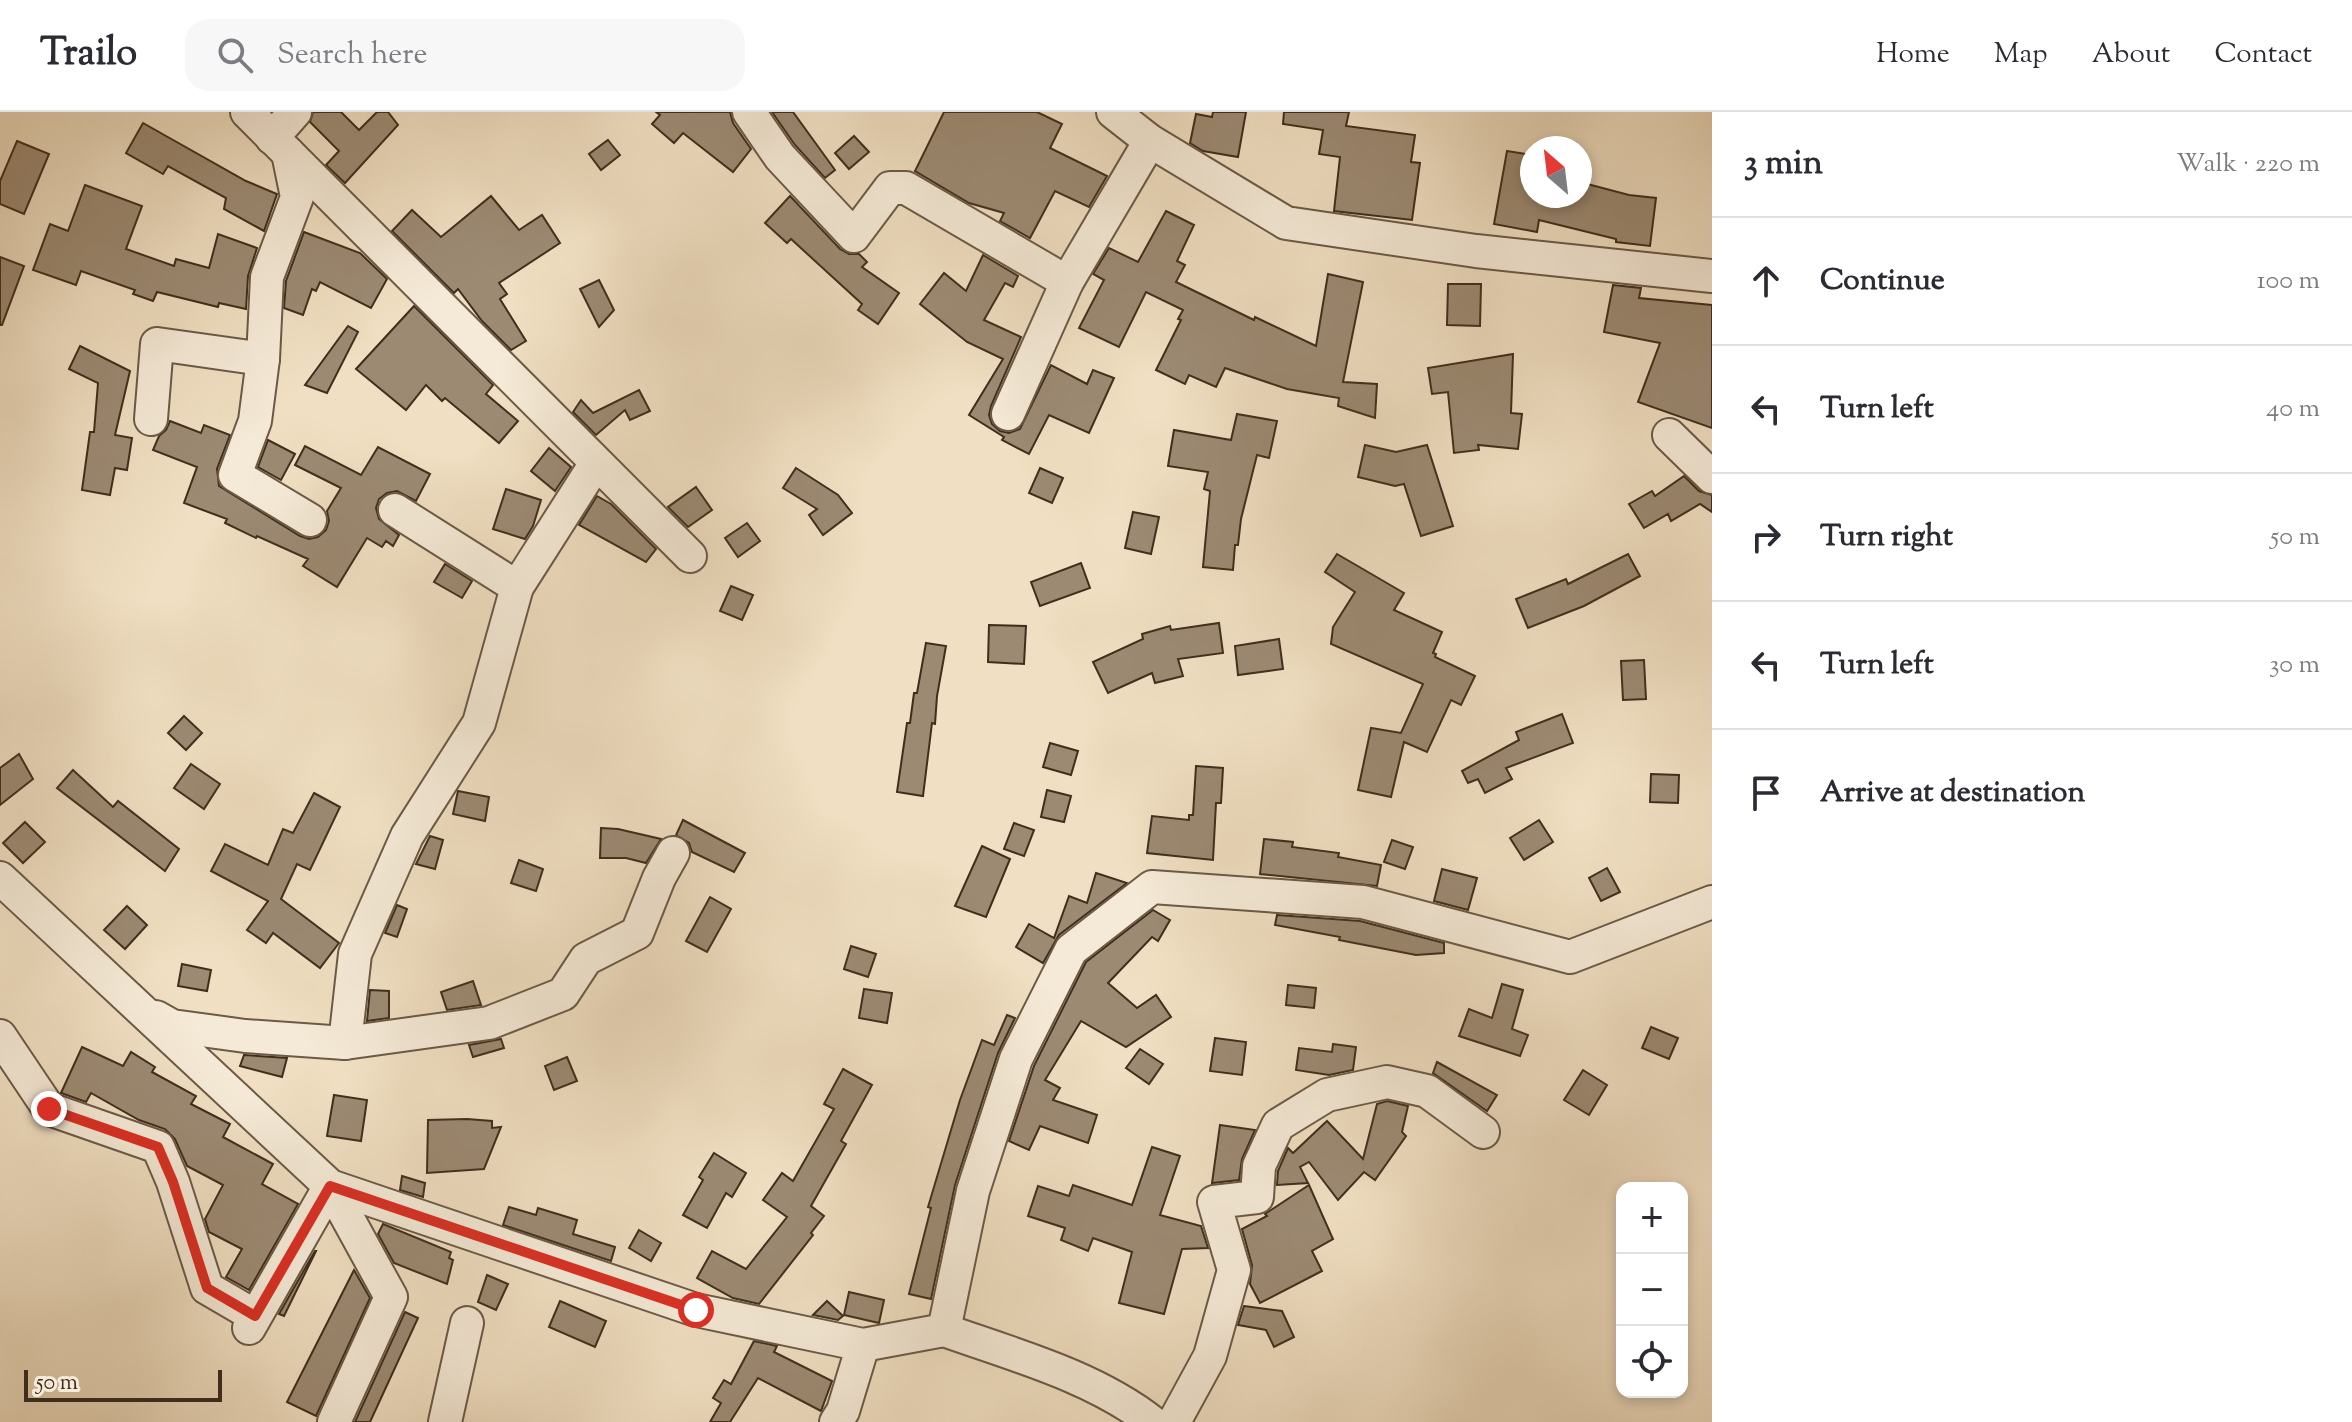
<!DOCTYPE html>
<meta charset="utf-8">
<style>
:root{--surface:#fff;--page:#f7f7f7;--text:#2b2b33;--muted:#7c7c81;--line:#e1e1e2}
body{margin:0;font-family:"Sorts Mill Goudy",serif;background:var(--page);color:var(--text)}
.controls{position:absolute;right:24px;bottom:24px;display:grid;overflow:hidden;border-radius:16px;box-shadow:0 4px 12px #0003}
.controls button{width:72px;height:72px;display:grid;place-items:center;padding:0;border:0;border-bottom:2px solid var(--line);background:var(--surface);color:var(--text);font:40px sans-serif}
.compass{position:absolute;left:1520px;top:24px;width:72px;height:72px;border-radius:50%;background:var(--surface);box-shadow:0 4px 12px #0003;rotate:332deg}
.scale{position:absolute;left:24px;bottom:20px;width:198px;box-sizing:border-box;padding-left:8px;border:4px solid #402e1d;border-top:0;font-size:22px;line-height:28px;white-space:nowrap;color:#402e1d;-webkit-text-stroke:6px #f5ead7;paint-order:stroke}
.stop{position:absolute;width:24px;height:24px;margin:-18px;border:6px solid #d93025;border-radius:50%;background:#fff}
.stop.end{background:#d93025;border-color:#fff;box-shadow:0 2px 8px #0008}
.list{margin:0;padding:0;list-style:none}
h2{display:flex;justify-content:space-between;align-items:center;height:104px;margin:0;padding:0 32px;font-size:34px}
h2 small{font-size:26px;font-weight:400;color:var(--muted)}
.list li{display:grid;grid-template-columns:52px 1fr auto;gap:24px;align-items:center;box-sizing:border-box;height:128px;padding:0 32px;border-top:2px solid var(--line)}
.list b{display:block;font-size:30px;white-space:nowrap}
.list em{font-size:26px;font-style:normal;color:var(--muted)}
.icon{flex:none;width:44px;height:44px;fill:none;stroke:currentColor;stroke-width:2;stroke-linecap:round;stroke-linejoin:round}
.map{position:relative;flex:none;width:1712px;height:1310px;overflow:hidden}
header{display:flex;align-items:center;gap:48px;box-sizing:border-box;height:112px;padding:0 40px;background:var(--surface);border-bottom:2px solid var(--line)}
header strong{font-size:38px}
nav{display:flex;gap:44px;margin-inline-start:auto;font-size:28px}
.search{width:560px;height:72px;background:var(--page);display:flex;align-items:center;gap:20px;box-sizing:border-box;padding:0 28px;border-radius:24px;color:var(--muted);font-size:30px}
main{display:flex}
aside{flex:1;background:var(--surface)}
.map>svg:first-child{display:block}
</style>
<header>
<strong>Trailo</strong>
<div class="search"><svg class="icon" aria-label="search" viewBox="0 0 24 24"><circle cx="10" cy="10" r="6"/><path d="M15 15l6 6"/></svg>Search here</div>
<nav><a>Home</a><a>Map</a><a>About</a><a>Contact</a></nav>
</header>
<main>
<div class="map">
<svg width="1712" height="1310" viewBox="0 0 1712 1310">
<rect width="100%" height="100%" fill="#f0dfc2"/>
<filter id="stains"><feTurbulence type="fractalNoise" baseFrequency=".0025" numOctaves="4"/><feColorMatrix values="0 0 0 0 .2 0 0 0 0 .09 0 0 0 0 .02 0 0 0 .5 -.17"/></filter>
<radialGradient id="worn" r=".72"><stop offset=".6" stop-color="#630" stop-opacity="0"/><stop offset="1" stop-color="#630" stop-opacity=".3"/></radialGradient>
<g fill="#9c8a73" stroke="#402e1d" stroke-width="2">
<path d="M313 0H341L359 18 377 0H388L398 13 345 71 326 53 339 39 310 10Z"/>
<path d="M656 0H730L733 11 751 37 733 60 683 21 674 31 652 12 660 3Z"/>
<path d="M772 0H793L835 58 825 66 795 33Z"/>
<path d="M944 0H1037L1062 12 1050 36 1107 64 1089 95 1055 79 1030 126 1000 109 1004 101 969 91 915 59Z"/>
<path d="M1213 0H1246L1238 45 1203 39 1190 31 1196 2 1212 5Z"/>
<path d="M1284 0H1349L1346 14 1415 23 1411 50 1420 51 1412 108 1334 99 1340 45 1319 42 1323 18 1283 12Z"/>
<path d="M143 11 246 69 277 82 264 119 224 97 226 86 168 54 163 62 126 41Z"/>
<path d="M854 24 869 40 849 57 835 41Z"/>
<path d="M608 28 620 43 601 58 589 42Z"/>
<path d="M17 29 49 42 24 102 0 92V69Z"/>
<path d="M1507 39 1532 43V84H1580V70L1629 83 1656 86 1650 134 1616 130V127L1539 108 1537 120 1494 112Z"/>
<path d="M85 73 142 94 126 137 174 154 176 147 209 156 218 122 257 136 248 164 246 197 219 191 218 195 157 180 153 189 133 182 135 178 81 159 76 173 33 158 50 112 68 119Z"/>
<path d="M491 84 519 118 542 103 560 131 499 171 507 182 500 187 526 229 511 238 482 209 458 177 454 181 392 119 412 98 441 125Z"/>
<path d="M790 84 840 137 849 142H859L867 150 862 155 899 181 878 212 858 198 862 192 791 127 787 131 765 111Z"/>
<path d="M1166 99 1194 113 1177 149 1185 153 1176 170 1254 208 1255 205 1316 234 1328 162 1363 170 1343 270 1377 272 1375 306 1338 294 1339 286 1287 277 1225 256 1216 275 1189 263 1185 272 1156 258 1181 208 1178 207 1183 198 1146 180 1119 235 1079 216 1104 168 1093 162 1109 136 1138 150Z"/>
<path d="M304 120 360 141 387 167 371 196 320 170 316 179 312 177 303 203 284 196 286 169Z"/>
<path d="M983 143 1018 164 1013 175 1005 171 984 208 1021 225 991 294 989 303 992 312 1000 319 1009 321 1020 317 1051 253 1087 272 1093 258 1114 266 1089 321 1049 303 1029 342 1002 328 1004 325 969 303 1003 247 967 230 920 192 944 161 966 179Z"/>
<path d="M0 145 24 154 2 213H0Z"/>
<path d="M599 168 614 198 599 215 580 177Z"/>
<path d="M1448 172H1481L1480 214 1447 213Z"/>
<path d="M1613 173 1641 176 1639 186 1712 193V316L1638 290 1660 231 1604 220Z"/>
<path d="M414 194 493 273 486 282 518 309 499 331 445 286 442 289 426 273 406 298 356 257Z"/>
<path d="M348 214 358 220 327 281 305 273Z"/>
<path d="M80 234 130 259 115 323 132 326 127 358 115 356 110 383 82 378 90 320H94L98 271 69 257Z"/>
<path d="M1513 242 1511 301 1522 302 1518 337 1478 333 1479 338 1454 341 1448 280 1432 282 1428 256Z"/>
<path d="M639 278 650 299 630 308 625 298 596 323 573 300 581 288 593 301Z"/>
<path d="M1237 302 1277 309 1269 346 1257 343 1241 407 1238 433H1235L1233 458 1203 455 1210 379 1204 377 1208 360 1168 354 1174 318 1231 328Z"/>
<path d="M170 309 201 321 204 313 230 323 217 357 219 374 300 424 309 427 318 425 326 418 329 409 327 399 341 376 295 353 305 334 361 363 378 335 430 362 416 389 397 379 387 381 379 387 376 396 379 407 399 423 393 434 386 429 382 435 367 426 337 475 303 454 308 447 257 424 256 426 225 411 227 407 184 391 197 355 153 338 159 324 166 318Z"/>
<path d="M268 328 295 342 281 368 258 355Z"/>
<path d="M1365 333 1396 340 1427 333 1453 414 1421 424 1404 372 1395 374 1358 365Z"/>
<path d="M549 336 571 355 555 379 531 359Z"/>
<path d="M796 356 838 383 852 401 823 423 809 403 817 397 783 376Z"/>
<path d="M1040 356 1063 366 1052 391 1029 381Z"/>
<path d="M1684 364 1699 379 1712 383V400L1700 392 1671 409 1668 402 1644 416 1629 392 1652 379 1655 384Z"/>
<path d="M696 375 712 398 688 415 668 395Z"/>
<path d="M506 377 541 388 533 414 525 427 493 417Z"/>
<path d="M597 384 611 392 656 437 646 450 579 413Z"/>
<path d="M1133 400 1159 405 1151 442 1125 436Z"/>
<path d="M747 411 760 429 738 445 725 426Z"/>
<path d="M1337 442 1404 481 1394 498 1442 520 1433 541 1436 542 1435 545 1475 564 1461 593 1451 588 1427 640 1404 630 1391 685 1358 678 1371 616 1401 621 1423 572 1331 532 1333 515 1355 480 1325 460Z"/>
<path d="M1628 442 1640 464 1584 494 1528 516 1516 487 1566 467 1568 472Z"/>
<path d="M1081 451 1090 476 1040 494 1031 470Z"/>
<path d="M445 452 472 469 462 486 434 470Z"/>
<path d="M731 474 753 483 742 508 720 499Z"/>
<path d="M1219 511 1223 541 1178 547 1183 564 1155 571 1152 561 1108 581 1093 550 1143 527 1142 522 1170 514 1171 518Z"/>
<path d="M989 513 1026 514 1024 552 988 550Z"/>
<path d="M1279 527 1283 557 1238 563 1235 534Z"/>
<path d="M926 531 946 534 937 584 935 612 932 611 923 684 897 680 907 611H910L914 581H917Z"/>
<path d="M1644 548 1646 587 1623 588 1621 549Z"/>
<path d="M1562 602 1573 631 1506 656 1512 667 1485 681 1478 667 1468 671 1462 659 1519 628 1516 620Z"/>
<path d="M184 604 202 621 186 638 168 621Z"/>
<path d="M1050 631 1078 639 1071 663 1043 655Z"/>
<path d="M19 642 33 667 0 693V656Z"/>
<path d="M191 652 220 672 204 697 174 676Z"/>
<path d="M1196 654 1223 656 1221 691H1216L1213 748 1147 741 1152 704 1189 708V703H1193Z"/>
<path d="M73 658 113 695 118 689 179 737 165 759 57 676Z"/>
<path d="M1651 662 1679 663 1678 691 1650 690Z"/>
<path d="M1047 678 1071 684 1064 710 1041 705Z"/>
<path d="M458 679 489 685 485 709 453 702Z"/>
<path d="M314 681 340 695 310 758 297 752 281 787 339 831 320 856 273 821 266 831 247 818 268 789 211 759 225 732 268 753 283 717 293 721Z"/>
<path d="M683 708 745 741 734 760 692 740 689 731 676 723Z"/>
<path d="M1539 708 1553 730 1524 748 1510 726Z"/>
<path d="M25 710 45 730 23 751 3 731Z"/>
<path d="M1014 711 1034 718 1024 744 1004 737Z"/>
<path d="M601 716 618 717 661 727 646 751 626 746H600Z"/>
<path d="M430 724 443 728 435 757 416 752Z"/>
<path d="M1264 727 1293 730 1292 735 1339 741 1338 745 1381 753 1377 774 1260 762Z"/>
<path d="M1392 728 1413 735 1405 757 1384 750Z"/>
<path d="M982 734 1010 747 986 805 955 794Z"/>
<path d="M519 748 543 757 536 779 511 771Z"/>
<path d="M1607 756 1620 780 1601 789 1589 766Z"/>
<path d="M1442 757 1477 766 1468 798 1434 789Z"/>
<path d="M1096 761 1127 771 1059 823 1043 851 1016 835 1029 812 1054 826 1069 784 1087 791Z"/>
<path d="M710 785 731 797 707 840 686 829Z"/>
<path d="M397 793 407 797 397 825 385 821Z"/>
<path d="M127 794 147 813 125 837 104 818Z"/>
<path d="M1153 798 1170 808 1158 829 1152 825 1108 871 1137 896 1156 883 1171 905 1126 935 1081 909 1045 968 1060 976 1053 988 1097 1003 1088 1031 1040 1014 1029 1038 1009 1029 1034 954 1086 850Z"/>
<path d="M1277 803 1360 809 1444 831V841L1416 843 1339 828 1340 825 1275 813Z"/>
<path d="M851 834 876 842 868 865 844 857Z"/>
<path d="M182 852 211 858 207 879 178 874Z"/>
<path d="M473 869 481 893 447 898 441 880Z"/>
<path d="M1502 872 1523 878 1512 917 1528 923 1520 944 1459 924 1469 897 1492 906Z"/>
<path d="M1288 873 1316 876 1314 896 1286 893Z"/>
<path d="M864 877 892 881 887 911 859 906Z"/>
<path d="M370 878 389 879V906L367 909Z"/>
<path d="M1007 903 1015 906 998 941 955 1073 931 1187 909 1182 931 1096 928 1095 960 988 982 928 994 933Z"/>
<path d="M1651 915 1678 926 1669 947 1642 936Z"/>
<path d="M1215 926 1246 930 1242 963 1210 959Z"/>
<path d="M501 927 504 936 473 945 469 933Z"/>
<path d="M1333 932 1356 935 1353 958 1329 963 1296 958 1299 936 1332 940Z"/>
<path d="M82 935 123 954 131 940 155 955 152 960 196 984 191 992 230 1012 223 1025 273 1052 262 1072 298 1092 249 1178 226 1165 242 1137 209 1120 205 1107 223 1073 187 1054 175 1027 165 1017 139 1008 91 981 86 990 61 981Z"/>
<path d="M1140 937 1163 952 1149 972 1126 956Z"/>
<path d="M244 943 287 946 282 965 240 954Z"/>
<path d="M567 945 577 969 554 978 545 954Z"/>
<path d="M1437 950 1497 983 1487 999 1433 961Z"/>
<path d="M843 957 872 973 841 1029 846 1032 811 1094 824 1104 811 1121 813 1123 759 1192 733 1186 697 1166 712 1139 746 1157 787 1105 763 1088 782 1061 793 1069 834 997 824 992Z"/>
<path d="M1583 958 1607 973 1589 1003 1564 988Z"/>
<path d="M334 983 367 988 361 1029 327 1024Z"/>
<path d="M1387 989 1408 994 1402 1020 1406 1024 1375 1068 1364 1060 1338 1088 1309 1050 1300 1055 1308 1071 1277 1073 1278 1059 1288 1036 1293 1041 1327 1009 1363 1047 1377 992Z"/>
<path d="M467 1007 492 1009V1016L501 1015 484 1057 427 1061 428 1008Z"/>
<path d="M1220 1013 1255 1018 1242 1047 1239 1068 1212 1071Z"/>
<path d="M1152 1035 1180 1044 1160 1103 1201 1114 1208 1136 1182 1137 1164 1202 1119 1191 1132 1140 1093 1126 1088 1139 1061 1128 1065 1116 1028 1104 1038 1074 1069 1084 1073 1073 1132 1093Z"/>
<path d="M714 1041 746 1061 732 1085 726 1081 707 1116 683 1103 703 1068 699 1065Z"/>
<path d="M402 1064 425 1071 423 1085 400 1078Z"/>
<path d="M1309 1073 1333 1127 1312 1139 1322 1159 1260 1191 1250 1172 1252 1153 1242 1117 1267 1104 1265 1102 1271 1098Z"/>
<path d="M509 1095 536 1103 538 1096 577 1108 573 1122 615 1135 611 1149 503 1113Z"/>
<path d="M383 1112 451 1140 449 1146 453 1148 447 1172 394 1151 378 1122Z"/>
<path d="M639 1118 661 1131 651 1149 629 1136Z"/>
<path d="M316 1139 284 1204 279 1202 315 1139Z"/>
<path d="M354 1158 370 1186 316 1304 287 1290Z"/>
<path d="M487 1163 508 1172 496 1198 478 1190Z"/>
<path d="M849 1180 884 1188 879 1211 844 1203Z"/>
<path d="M560 1189 606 1209 595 1235 549 1215Z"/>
<path d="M827 1189 843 1204 838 1208 813 1203Z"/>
<path d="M1244 1194 1282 1199 1294 1225 1274 1235 1266 1218 1238 1213Z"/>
<path d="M405 1200 418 1206 370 1310H355Z"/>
<path d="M754 1229 777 1234 774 1240 832 1269 821 1299 758 1266 730 1310H710L721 1291 713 1286 724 1268 731 1272Z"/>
</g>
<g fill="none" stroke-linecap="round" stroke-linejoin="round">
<g stroke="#6c5a46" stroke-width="36">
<g id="minor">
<path d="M247 0 690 444"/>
<path d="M749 0 780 45 854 124 890 76H906L1067 170"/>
<path d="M1113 0 1150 29 1286 111 1476 139 1712 164"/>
<path d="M272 26 295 0"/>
<path d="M288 41 297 85 267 165 263 247 255 309 235 363 310 408"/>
<path d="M1008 302 1067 170 1150 29"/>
<path d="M151 307 157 232 263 247"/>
<path d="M1669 323 1712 365"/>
<path d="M395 398 517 475"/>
<path d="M0 766 330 1074 696 1198 863 1233 944 1218 973 1079 1016 947 1071 838 1152 775 1363 790 1570 845 1712 790"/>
<path d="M156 905 172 914 245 924 345 931 489 911 563 882 586 847 637 821 659 766 673 741"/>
<path d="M0 924 49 997 158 1035 173 1070 207 1176 255 1204"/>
<path d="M345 931 355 842 407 724 479 611 517 475 596 351"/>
<path d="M249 1216 330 1074 391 1185 334 1310"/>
<path d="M944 1218C1014 1243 1093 1264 1152 1310"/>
<path d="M445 1310 467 1211"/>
<path d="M836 1310 843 1299 863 1233"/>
<path d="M1174 1310 1210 1244 1234 1158 1214 1090 1257 1085 1259 1054 1278 1013 1327 983 1387 970 1427 979 1483 1020"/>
</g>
</g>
<use href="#minor" stroke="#f5ead7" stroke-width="32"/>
</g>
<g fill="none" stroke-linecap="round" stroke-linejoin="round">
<path stroke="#d93025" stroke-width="10" d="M49 997 158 1035 173 1070 207 1176 255 1204 330 1074 696 1198"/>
</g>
<rect width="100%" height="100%" filter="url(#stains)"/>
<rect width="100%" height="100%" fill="url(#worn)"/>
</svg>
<div class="controls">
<button>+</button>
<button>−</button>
<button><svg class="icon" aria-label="locate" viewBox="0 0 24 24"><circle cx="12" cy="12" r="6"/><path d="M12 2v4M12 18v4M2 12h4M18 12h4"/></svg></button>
</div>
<svg class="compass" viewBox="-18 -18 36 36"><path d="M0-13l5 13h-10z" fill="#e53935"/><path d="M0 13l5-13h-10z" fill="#7c7c81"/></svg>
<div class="scale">50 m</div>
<div class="stop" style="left:696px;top:1198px"></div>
<div class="stop end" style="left:49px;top:997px"></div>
</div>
<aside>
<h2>3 min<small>Walk · 220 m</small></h2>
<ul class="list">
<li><svg class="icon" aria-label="ahead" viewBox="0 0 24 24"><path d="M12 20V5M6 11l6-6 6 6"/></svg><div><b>Continue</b></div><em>100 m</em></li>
<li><svg class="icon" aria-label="left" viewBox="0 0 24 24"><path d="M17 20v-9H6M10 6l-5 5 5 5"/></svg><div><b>Turn left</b></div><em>40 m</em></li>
<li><svg class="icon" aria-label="right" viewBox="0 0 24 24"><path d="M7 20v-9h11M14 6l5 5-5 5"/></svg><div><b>Turn right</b></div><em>50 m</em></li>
<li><svg class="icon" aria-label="left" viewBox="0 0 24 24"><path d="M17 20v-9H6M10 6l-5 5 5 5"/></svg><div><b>Turn left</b></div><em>30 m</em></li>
<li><svg class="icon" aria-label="arrive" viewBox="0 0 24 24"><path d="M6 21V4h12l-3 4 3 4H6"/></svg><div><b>Arrive at destination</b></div></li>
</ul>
</aside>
</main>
